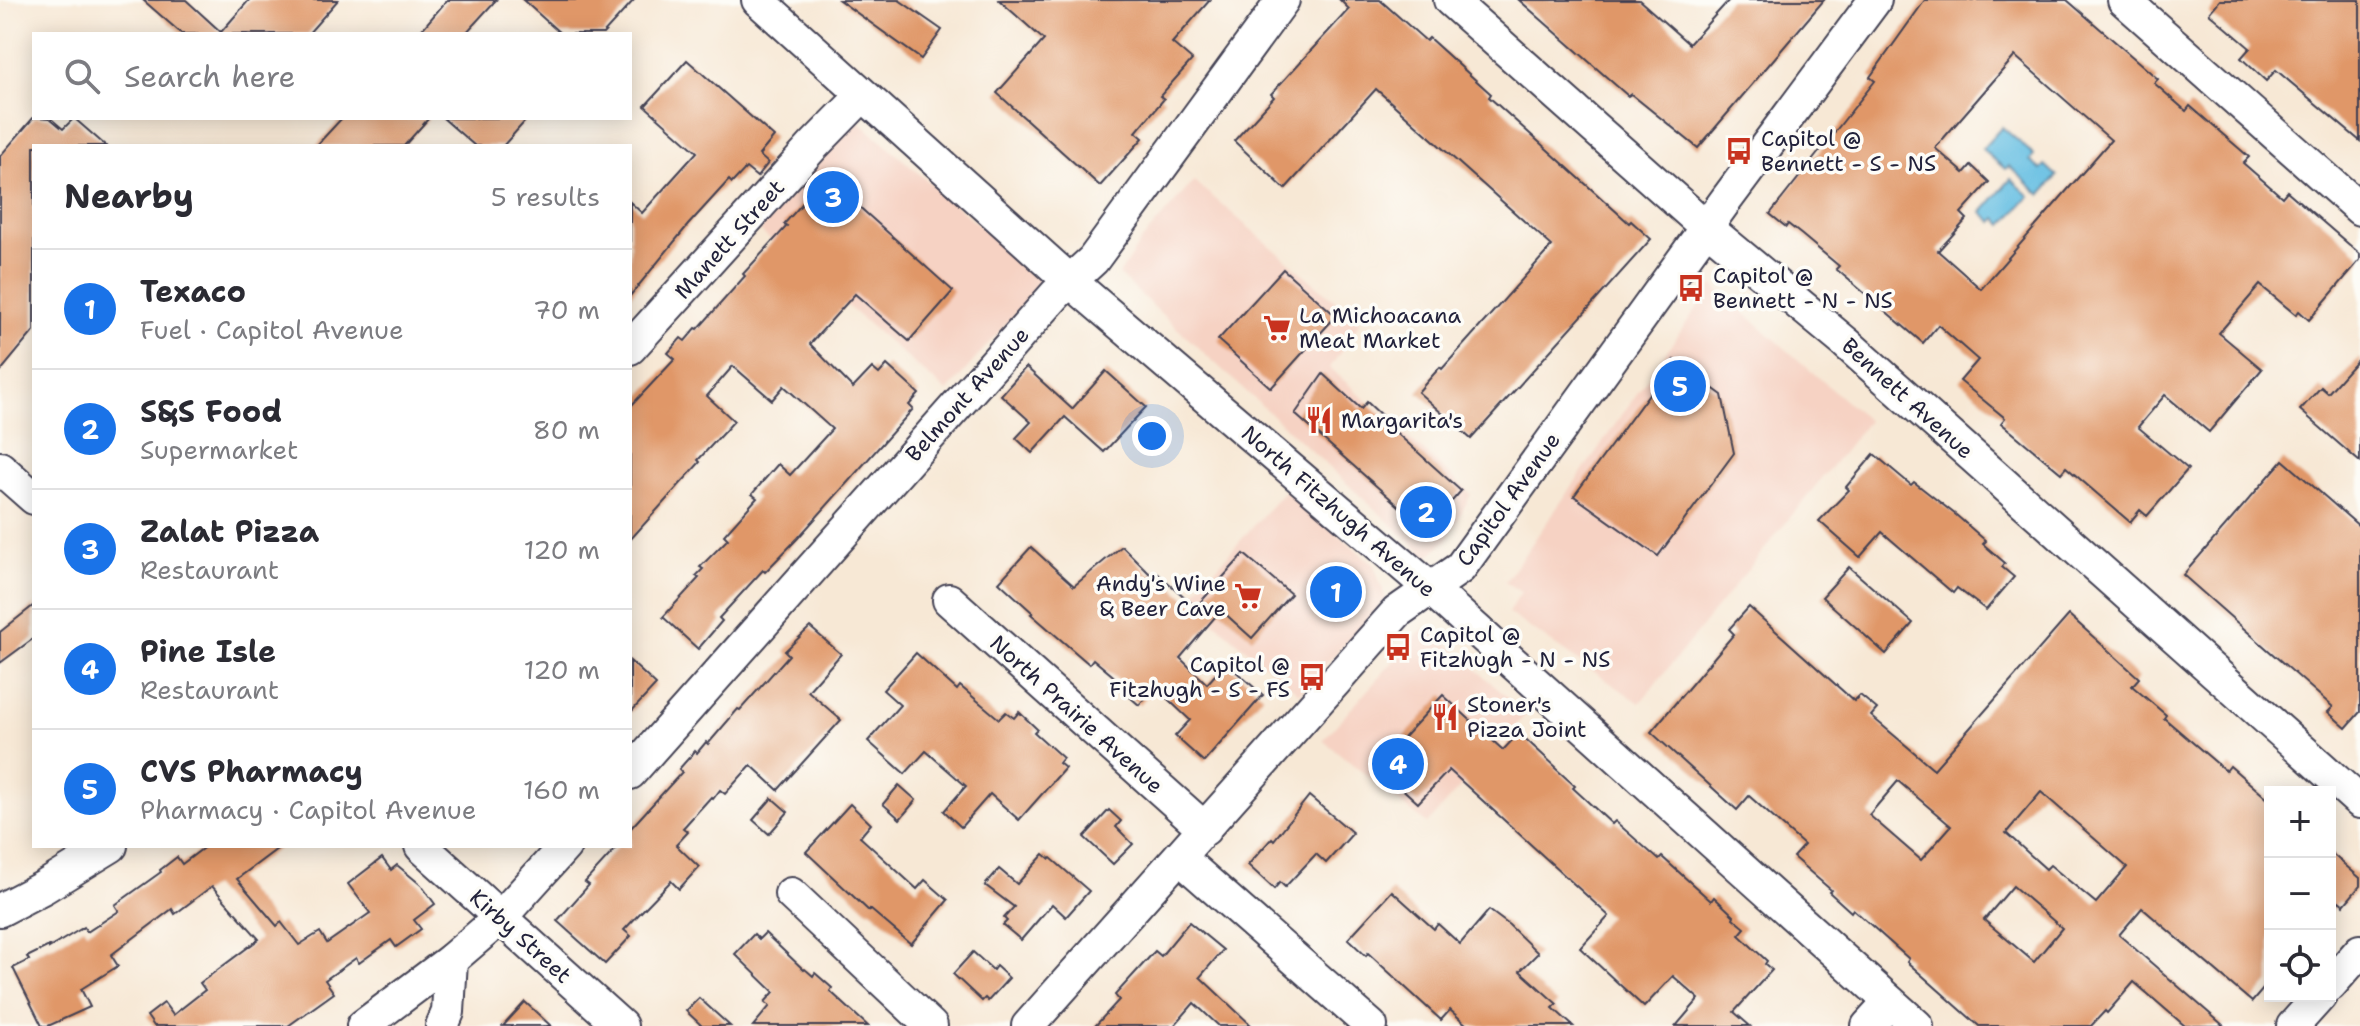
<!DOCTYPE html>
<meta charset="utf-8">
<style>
:root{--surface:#fff;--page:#f2f2f3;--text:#2b2b33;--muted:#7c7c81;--line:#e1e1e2;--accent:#1a73e8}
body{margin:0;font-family:"Shantell Sans",sans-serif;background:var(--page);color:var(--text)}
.controls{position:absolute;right:24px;bottom:24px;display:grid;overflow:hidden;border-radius:0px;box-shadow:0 4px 20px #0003}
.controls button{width:72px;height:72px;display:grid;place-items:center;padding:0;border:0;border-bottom:2px solid var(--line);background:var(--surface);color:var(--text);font:40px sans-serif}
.you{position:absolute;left:1152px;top:436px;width:28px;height:28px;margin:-20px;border:6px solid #fff;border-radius:50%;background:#1a73e8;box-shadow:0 0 0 12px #1a73e833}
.badge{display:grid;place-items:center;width:52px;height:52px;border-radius:50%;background:var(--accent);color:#fff;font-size:26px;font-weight:700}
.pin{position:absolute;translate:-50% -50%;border:4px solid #fff;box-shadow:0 2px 8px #0006}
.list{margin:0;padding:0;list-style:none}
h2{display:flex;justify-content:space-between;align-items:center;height:104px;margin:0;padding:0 32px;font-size:34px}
h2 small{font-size:26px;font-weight:400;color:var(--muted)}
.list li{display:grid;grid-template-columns:52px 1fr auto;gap:24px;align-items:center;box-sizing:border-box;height:120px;padding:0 32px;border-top:2px solid var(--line)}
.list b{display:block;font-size:30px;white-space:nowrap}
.list p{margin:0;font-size:26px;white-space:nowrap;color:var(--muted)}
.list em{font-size:26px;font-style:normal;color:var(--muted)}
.icon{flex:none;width:44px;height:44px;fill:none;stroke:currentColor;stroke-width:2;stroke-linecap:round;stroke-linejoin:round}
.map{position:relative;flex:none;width:2360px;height:1026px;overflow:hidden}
.search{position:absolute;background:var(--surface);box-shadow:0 4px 20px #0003;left:32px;top:32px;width:600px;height:88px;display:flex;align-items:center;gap:20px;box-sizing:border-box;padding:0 28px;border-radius:0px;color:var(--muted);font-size:30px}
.panel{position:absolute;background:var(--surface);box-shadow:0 4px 20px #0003;left:32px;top:144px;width:600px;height:704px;border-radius:0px}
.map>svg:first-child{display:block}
</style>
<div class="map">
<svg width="2360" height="1026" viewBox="0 0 2360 1026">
<rect width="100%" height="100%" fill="#fdfcf7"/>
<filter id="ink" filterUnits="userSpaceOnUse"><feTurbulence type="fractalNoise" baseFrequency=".0125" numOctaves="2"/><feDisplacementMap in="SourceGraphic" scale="16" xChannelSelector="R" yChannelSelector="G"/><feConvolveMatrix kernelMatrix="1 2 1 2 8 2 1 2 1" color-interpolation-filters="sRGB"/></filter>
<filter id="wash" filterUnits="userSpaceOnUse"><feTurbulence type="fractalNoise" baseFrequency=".006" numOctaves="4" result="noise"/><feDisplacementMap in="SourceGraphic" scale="32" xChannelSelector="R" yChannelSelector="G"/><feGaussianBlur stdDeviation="1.8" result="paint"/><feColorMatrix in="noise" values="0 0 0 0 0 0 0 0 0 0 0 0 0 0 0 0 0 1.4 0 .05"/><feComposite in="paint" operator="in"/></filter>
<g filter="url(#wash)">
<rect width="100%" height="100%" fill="#f7e8d5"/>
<g fill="#f6d2c3">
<path d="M857 120 1043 281 947 392 760 231Z"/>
<path d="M1194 181 1360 322 1330 368 1471 494 1448 539 1427 557 1119 275 1141 241Z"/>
<path d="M1713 285 1868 421 1640 703 1508 613 1521 592 1505 582Z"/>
<path d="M1285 490 1374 565 1386 599 1299 693 1188 600Z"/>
<path d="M1425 629 1432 630 1526 714 1427 824 1323 740 1417 635Z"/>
</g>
<g fill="#64bee2" stroke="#43708e" stroke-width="2">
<path d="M2002 127 2034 155 2030 161 2041 170 2045 165 2057 176 2041 195 2009 166 2005 169 1982 149Z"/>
<path d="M2011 179 2030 196 2003 225 1997 218 1993 222 1982 212Z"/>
</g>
<g id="blocks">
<g fill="#e09767" fill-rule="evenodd">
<path d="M143 0H186L221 32 249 0H338L308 34H182Z"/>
<path d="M447 0H496L465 34H418Z"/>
<path d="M523 0H634L603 34H561Z"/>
<path d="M839 0H899L942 30 921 59Z"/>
<path d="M999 0H1210L1172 43 1192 60 1160 96 1164 99 1136 132 1143 138 1100 186 997 93 1044 40Z"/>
<path d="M1340 0H1380L1426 41 1429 38 1491 94 1489 97 1629 223 1631 221 1651 239 1471 439 1418 392 1440 367 1442 369 1552 246 1376 89 1285 189 1234 141 1274 97 1271 94 1349 9Z"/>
<path d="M1519 0H1639L1689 44 1729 0H1824L1698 148 1631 94 1628 96Z"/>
<path d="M1925 0H2067L2158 79 2154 83 2186 111 2190 106 2249 157 2243 163 2282 197 2287 191 2360 254V260L2309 320 2299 311 2296 315 2260 285 2219 333 2262 369 2209 432 2165 395 2138 427 2188 469 2147 516 2140 510 2130 522 2066 467 2061 473 2001 423 2005 418 1960 381 1978 360 1938 325 1923 343 1836 269 1839 266 1802 235 1788 224 1786 227 1770 214 1875 81 1870 77ZM2015 56 2111 140 1981 289 1938 251 1967 219 1961 213 1989 182 1971 165 1964 173 1935 148Z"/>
<path d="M2220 0H2360V141L2276 70 2266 81 2241 58 2250 48 2209 13Z"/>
<path d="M687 60 774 137 759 155 768 163 757 177 746 168 732 183 729 180 688 225 630 296V202L642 213 697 152 645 106Z"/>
<path d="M34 117 50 118 63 129 74 118 106 146H34V331L0 372V156Z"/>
<path d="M342 118H429L404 146H316Z"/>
<path d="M443 118H528L503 146H475Z"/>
<path d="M826 177 953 291 909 341 855 294 810 344 853 388 872 368 879 374 887 365 919 394 909 405 913 409 798 538 765 572 763 570 719 618 722 621 698 649 663 617 699 578 696 576 703 569 700 567 728 539 724 535 757 498 752 494 778 464 790 475 832 429 784 386 772 400 733 366 707 396 734 421 698 460 700 462 630 540V407L675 359 668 353 681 338 685 341 696 328 698 329 745 276 743 274 787 226 784 224Z"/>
<path d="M1283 269 1336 316 1271 388 1218 340Z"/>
<path d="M2360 357V462L2300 410 2321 387 2328 393Z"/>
<path d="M1674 360 1722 395 1734 453 1658 556 1574 496Z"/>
<path d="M1026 367 1072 409 1106 371 1146 407 1104 452 1065 417 1032 453 1016 438 1031 422 1001 395Z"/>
<path d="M1323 374 1361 409 1367 402 1383 417 1381 419 1461 491 1426 530 1295 414Z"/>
<path d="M1874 454 1911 485 1914 482 1956 515 1986 541 1983 544 2005 563 2002 567 2014 577 1986 610 1957 588 1953 593 1882 532 1860 557 1819 521 1849 490 1846 487Z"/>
<path d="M2283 460 2360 527V712L2346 728 2328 712 2333 707 2183 575Z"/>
<path d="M1122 546 1151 575 1155 571 1196 607 1244 554 1291 594 1252 638 1221 610 1180 658 1207 684 1226 663 1263 695 1204 762 1175 736 1190 720 1155 687 1139 705 1122 690 1125 686 1093 659 1089 664 1031 614 1033 613 999 582 1031 547 1074 586Z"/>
<path d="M1849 567 1913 623 1886 654 1822 597Z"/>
<path d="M1345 568 1355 609 1327 617 1316 575Z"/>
<path d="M34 605V638L0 663V632Z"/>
<path d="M1749 607 1854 701 1860 695 1877 709 1871 716 1934 769 2069 615 2139 678 2132 686 2166 715 2164 718 2226 771 2230 766 2270 801V981L2252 1002 2142 908 2119 935 2224 1026H2185L2134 982 2107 1013 2105 1011 2091 1026H1979L1907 962 1909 959 1853 909 1851 912 1829 892 1831 890 1793 857 1804 845 1749 796 1737 810 1651 732 1734 634 1729 629ZM1898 781 1951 826 1921 860 1869 815ZM2041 792 2127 867 2096 903 2050 865 2046 869 2006 833ZM2013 886 2062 928 2034 962 1984 920Z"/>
<path d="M810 627 841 654 808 691 841 720 778 790 751 765 725 794 720 790 713 799 711 797 683 828 688 832 676 845 699 867 679 889 671 881 643 910 624 930 631 936 605 964 557 921 589 885 585 882 618 846H630V829L682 772 679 769 695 751 697 753 706 742 708 744 738 709 740 710 789 655 785 651Z"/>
<path d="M916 653 957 690 960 686 999 719 1006 712 1014 718 1019 712 1037 729 1034 732 1063 758 1059 763 1065 768 1019 820 990 794 961 827 944 811 966 786 926 751 905 774 868 741 900 705 883 690Z"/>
<path d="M630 661 656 685 630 713Z"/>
<path d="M1443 695 1503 750 1519 733 1556 767 1555 768 1575 786 1573 788 1612 824 1615 821 1659 860 1662 857 1711 901 1714 897 1734 916 1733 918 1745 928 1739 935 1767 961 1765 964 1772 970 1734 1012 1750 1026H1676L1699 999 1673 976 1644 1007 1580 948 1609 916 1449 770 1418 803 1377 766Z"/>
<path d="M899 785 916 800 900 819 883 804Z"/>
<path d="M1309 796 1353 833 1326 863 1316 854 1285 887 1280 882 1274 889 1248 865 1272 838 1274 840Z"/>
<path d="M772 798 788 812 769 834 753 820Z"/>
<path d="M850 804 871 824 860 837 917 889 925 880 948 900 911 944 870 909 869 911 806 852Z"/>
<path d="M1109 810 1121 821 1116 827 1133 844 1113 864 1084 837Z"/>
<path d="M206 846H281L237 879 277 926 281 922 299 945 320 932 327 943 370 913 348 884 382 858 391 870 397 865 421 885 435 904 414 920 421 929 396 947 391 940 359 963 356 958 325 980 334 993 288 1026H154L147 1016 164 1003 173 1015 205 990 200 983 259 939 212 886 175 914 172 909 111 955 118 966 81 989 90 1007 48 1026H42L13 968 29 960 27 957 49 946V948L84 927 87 932 119 911 115 905 161 872 160 870 177 857 182 864Z"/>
<path d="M2330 852 2360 878V886L2344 905 2339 901 2330 912Z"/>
<path d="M1044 854 1050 859 1051 858 1089 891 1066 917 1052 904 1021 940 1003 925 1007 921 1004 918 1014 907 985 885 999 869 1017 884Z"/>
<path d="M1392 891 1434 929 1438 924 1460 944 1489 910 1509 925 1538 953 1520 971 1557 1004 1553 1008 1573 1026H1468L1450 1010 1441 1020 1368 953 1366 956 1348 939Z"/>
<path d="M1189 922 1223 950 1200 977 1252 1026H1219L1194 1003 1174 1026H1095L1119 1000 1115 995 1155 951 1161 956Z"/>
<path d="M765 933 804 970 805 969 813 976 815 973 832 988 830 991 868 1026H753L770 1006 765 1002 774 992 735 954 754 934 759 939Z"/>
<path d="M973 952 993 970 996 966 1009 978 988 1001 985 998 982 1001 953 974Z"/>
<path d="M699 998 730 1026H702L686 1011Z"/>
<path d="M525 1002 551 1026H503Z"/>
</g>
</g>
</g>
<g filter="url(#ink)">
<use href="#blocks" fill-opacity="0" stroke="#424052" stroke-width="2"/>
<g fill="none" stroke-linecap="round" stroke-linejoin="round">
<g stroke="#424052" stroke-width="36">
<g id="minor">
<path d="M758 0 1070 281 1431 589 1917 1026"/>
<path d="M1450 0 1706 227 1846 343 2360 802"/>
<path d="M2124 0 2360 209"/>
<path d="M630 348 813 146 862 96"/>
<path d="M0 468 34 498"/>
<path d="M949 600 1205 829"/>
<path d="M630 773 1056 294 1093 260 1283 0"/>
<path d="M421 846 621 1026"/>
<path d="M1179 857 1371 1026"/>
<path d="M791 894 931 1026"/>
<path d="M0 910 44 887 111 846"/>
<path d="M2330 985 2360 951"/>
<path d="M363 1026 451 960 500 918 565 846"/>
<path d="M442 1026 448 1012 451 960"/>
<path d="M1028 1026 1397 612 1460 568 1726 200 1875 0"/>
<path d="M1868 1026 1890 1002"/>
<path d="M2293 1026 2320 996"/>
</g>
</g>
<use href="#minor" stroke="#fff" stroke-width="32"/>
</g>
</g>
<defs>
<g id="bus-bare" transform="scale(2.16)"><path d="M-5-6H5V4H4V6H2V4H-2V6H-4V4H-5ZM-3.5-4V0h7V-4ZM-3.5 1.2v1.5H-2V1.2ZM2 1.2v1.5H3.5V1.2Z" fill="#c8321e" stroke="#fdfcf7" stroke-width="2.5" paint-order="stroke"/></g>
<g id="supermarket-bare" transform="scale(2.16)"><path d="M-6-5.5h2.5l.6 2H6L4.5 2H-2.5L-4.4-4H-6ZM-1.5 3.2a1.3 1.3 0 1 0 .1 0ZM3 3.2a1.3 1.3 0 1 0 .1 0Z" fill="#c8321e" stroke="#fdfcf7" stroke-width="2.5" paint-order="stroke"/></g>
<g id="restaurant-bare" transform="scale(2.16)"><path d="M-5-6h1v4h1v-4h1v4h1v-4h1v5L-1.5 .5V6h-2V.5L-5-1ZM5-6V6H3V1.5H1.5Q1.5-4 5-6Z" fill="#c8321e" stroke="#fdfcf7" stroke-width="2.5" paint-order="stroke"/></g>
</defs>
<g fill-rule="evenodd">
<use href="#bus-bare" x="1739" y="151"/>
<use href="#bus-bare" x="1691" y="288"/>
<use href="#supermarket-bare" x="1277" y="328"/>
<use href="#restaurant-bare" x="1319" y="420"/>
<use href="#supermarket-bare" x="1248" y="596"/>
<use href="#bus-bare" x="1398" y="647"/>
<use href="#bus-bare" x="1312" y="677"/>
<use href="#restaurant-bare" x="1445" y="717"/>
</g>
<g text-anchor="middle" stroke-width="7" stroke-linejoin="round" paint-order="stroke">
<g font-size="22" fill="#22223b" stroke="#fdfcf7" text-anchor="start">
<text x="1761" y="146">Capitol @<tspan x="1761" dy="25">Bennett - S - NS</tspan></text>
<text x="1713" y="283">Capitol @<tspan x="1713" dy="25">Bennett - N - NS</tspan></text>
<text x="1299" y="323">La Michoacana<tspan x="1299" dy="25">Meat Market</tspan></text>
<text x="1341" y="428">Margarita's</text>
<text x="1226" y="591" text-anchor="end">Andy's Wine<tspan x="1226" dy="25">&amp; Beer Cave</tspan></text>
<text x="1420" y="642">Capitol @<tspan x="1420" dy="25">Fitzhugh - N - NS</tspan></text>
<text x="1290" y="672" text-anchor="end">Capitol @<tspan x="1290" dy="25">Fitzhugh - S - FS</tspan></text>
<text x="1467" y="712">Stoner's<tspan x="1467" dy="25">Pizza Joint</tspan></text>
</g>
<g font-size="22" fill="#22223b" stroke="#fdfcf7">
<text transform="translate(729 239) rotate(-48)" y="8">Manett Street</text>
<text transform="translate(967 394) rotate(-48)" y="8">Belmont Avenue</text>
<text transform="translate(1908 398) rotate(42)" y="8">Bennett Avenue</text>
<text transform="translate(1508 499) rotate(-54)" y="8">Capitol Avenue</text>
<text transform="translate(1339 511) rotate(41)" y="8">North Fitzhugh Avenue</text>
<text transform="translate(1077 714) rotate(42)" y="8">North Prairie Avenue</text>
<text transform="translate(521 936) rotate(42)" y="8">Kirby Street</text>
</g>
</g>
</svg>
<div class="controls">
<button>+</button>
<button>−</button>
<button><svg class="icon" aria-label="locate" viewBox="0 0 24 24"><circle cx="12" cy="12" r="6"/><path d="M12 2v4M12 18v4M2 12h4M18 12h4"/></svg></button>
</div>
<div class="you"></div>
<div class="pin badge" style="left:1336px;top:592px">1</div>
<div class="pin badge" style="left:1426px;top:512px">2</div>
<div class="pin badge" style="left:833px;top:197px">3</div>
<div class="pin badge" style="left:1398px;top:764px">4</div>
<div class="pin badge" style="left:1680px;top:386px">5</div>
<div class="search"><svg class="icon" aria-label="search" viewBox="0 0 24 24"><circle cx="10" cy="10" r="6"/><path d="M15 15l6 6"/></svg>Search here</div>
<section class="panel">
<h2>Nearby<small>5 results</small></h2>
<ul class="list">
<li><span class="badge">1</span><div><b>Texaco</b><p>Fuel · Capitol Avenue</p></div><em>70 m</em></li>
<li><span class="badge">2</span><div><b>S&amp;S Food</b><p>Supermarket</p></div><em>80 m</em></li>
<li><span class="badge">3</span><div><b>Zalat Pizza</b><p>Restaurant</p></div><em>120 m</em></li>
<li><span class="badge">4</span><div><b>Pine Isle</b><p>Restaurant</p></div><em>120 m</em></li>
<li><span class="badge">5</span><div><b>CVS Pharmacy</b><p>Pharmacy · Capitol Avenue</p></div><em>160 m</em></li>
</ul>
</section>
</div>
